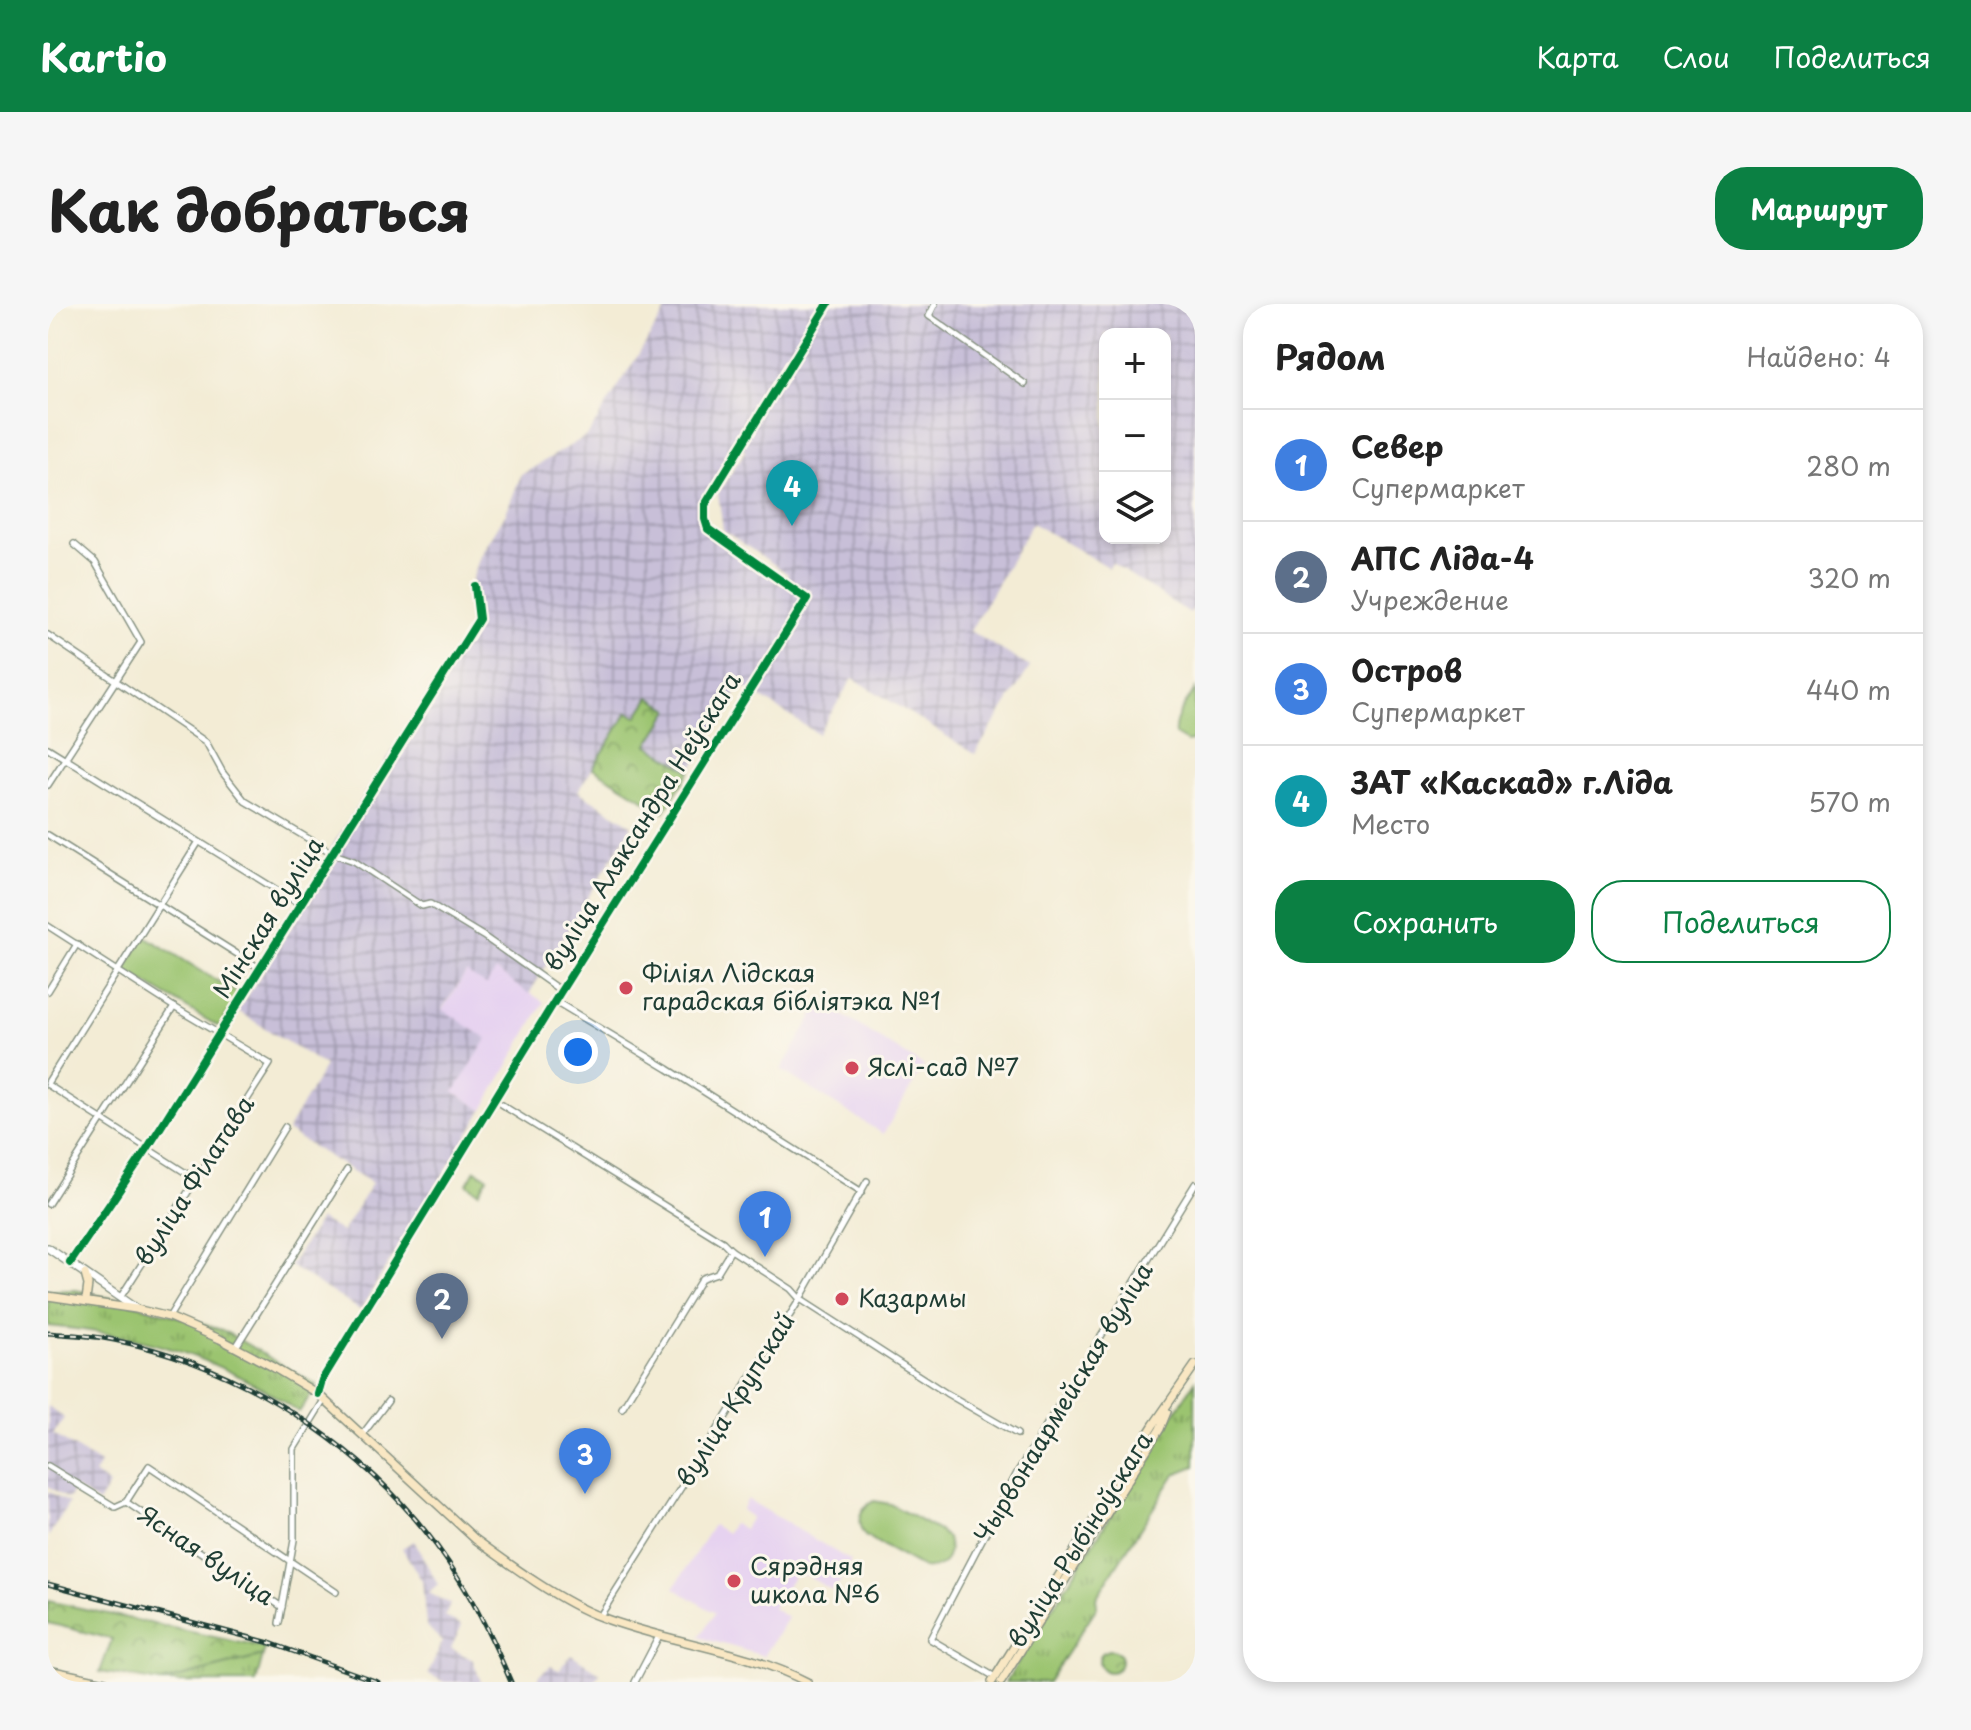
<!DOCTYPE html>
<html lang="ru">
<meta charset="utf-8">
<style>
:root{--surface:#fff;--page:#f6f6f6;--text:#222;--muted:#767676;--line:#e0e0e0;--accent:#0b8043}
body{margin:0;font-family:"Playpen Sans",sans-serif;background:var(--page);color:var(--text)}
.controls{position:absolute;right:24px;top:24px;display:grid;overflow:hidden;border-radius:16px;box-shadow:0 4px 12px #0003}
.controls button{width:72px;height:72px;display:grid;place-items:center;padding:0;border:0;border-bottom:2px solid var(--line);background:var(--surface);color:var(--text);font:40px sans-serif}
.you{position:absolute;left:530px;top:748px;width:28px;height:28px;margin:-20px;border:6px solid #fff;border-radius:50%;background:#1a73e8;box-shadow:0 0 0 12px #1a73e833}
.badge{display:grid;place-items:center;width:52px;height:52px;border-radius:50%;background:var(--accent);color:#fff;font-size:26px;font-weight:700}
.pin{position:absolute;translate:-50% -66px;filter:drop-shadow(0 2px 4px #0008)}
.pin::after{content:'';position:absolute;top:42px;width:28px;height:24px;background:inherit;clip-path:polygon(0 0,100% 0,50% 100%)}
.list{margin:0;padding:0;list-style:none}
h2{display:flex;justify-content:space-between;align-items:center;height:104px;margin:0;padding:0 32px;font-size:34px}
h2 small{font-size:26px;font-weight:400;color:var(--muted)}
.list li{display:grid;grid-template-columns:52px 1fr auto;gap:24px;align-items:center;box-sizing:border-box;height:112px;padding:0 32px;border-top:2px solid var(--line)}
.list b{display:block;font-size:30px;white-space:nowrap}
.list p{margin:0;font-size:26px;white-space:nowrap;color:var(--muted)}
.list em{font-size:26px;font-style:normal;color:var(--muted)}
.actions{display:flex;gap:16px;padding:24px 32px}
.actions a{flex:1;padding:18px 0;border:2px solid var(--accent);border-radius:32px;text-align:center;font-size:28px;color:var(--accent)}
.actions .main{background:var(--accent);color:#fff}
.icon{flex:none;width:44px;height:44px;fill:none;stroke:currentColor;stroke-width:2;stroke-linecap:round;stroke-linejoin:round}
.map{position:relative;flex:none;width:1147px;height:1378px;overflow:hidden;border-radius:32px}
header{display:flex;align-items:center;gap:48px;box-sizing:border-box;height:112px;padding:0 40px;background:var(--accent);color:#fff}
header strong{font-size:38px}
nav{display:flex;gap:44px;margin-inline-start:auto;font-size:28px}
.intro{display:flex;align-items:center;justify-content:space-between;box-sizing:border-box;height:192px;padding:0 48px}
h1{margin:0;font-size:56px}
.button{padding:20px 36px;border-radius:32px;background:var(--accent);color:#fff;font-size:28px;font-weight:700}
main{display:flex;gap:48px;padding:0 48px}
aside{flex:1;background:var(--surface);border-radius:32px;box-shadow:0 4px 12px #0003}
.map>svg:first-child{display:block}
</style>
<header>
<strong>Kartio</strong>
<nav><a>Карта</a><a>Слои</a><a>Поделиться</a></nav>
</header>
<div class="intro"><h1>Как добраться</h1><a class="button">Маршрут</a></div>
<main>
<div class="map">
<svg width="1147" height="1378" viewBox="0 0 1147 1378">
<defs>
<pattern id="industrial-grid" width="8" height="8" patternUnits="userSpaceOnUse" patternTransform="scale(2)"><rect width="8" height="8" fill="#c8bfd8"/><path d="M0 4h8M4 0v8" fill="none" stroke="#a29cb0"/></pattern>
<pattern id="grass-tufts" width="24" height="20" patternUnits="userSpaceOnUse" patternTransform="scale(2)"><rect width="24" height="20" fill="#9bc470"/><path d="M3 7l-1-3M5 7V3M7 7l1-3M15 17l-1-3M17 17v-4M19 17l1-3" fill="none" stroke="#7ea05d"/></pattern>
<pattern id="park-crowns" width="20" height="18" patternUnits="userSpaceOnUse" patternTransform="scale(2)"><rect width="20" height="18" fill="#9bc470"/><path d="M2 6a3 3 0 1 1 6 0M12 15a3 3 0 1 1 6 0" fill="none" stroke="#7ea05d"/></pattern>
</defs>
<rect width="100%" height="100%" fill="#fbf7ec"/>
<filter id="ink" filterUnits="userSpaceOnUse"><feTurbulence type="fractalNoise" baseFrequency=".0125" numOctaves="2"/><feDisplacementMap in="SourceGraphic" scale="16" xChannelSelector="R" yChannelSelector="G"/><feConvolveMatrix kernelMatrix="1 2 1 2 8 2 1 2 1" color-interpolation-filters="sRGB"/></filter>
<filter id="wash" filterUnits="userSpaceOnUse"><feTurbulence type="fractalNoise" baseFrequency=".006" numOctaves="4" result="noise"/><feDisplacementMap in="SourceGraphic" scale="32" xChannelSelector="R" yChannelSelector="G"/><feGaussianBlur stdDeviation="1.8" result="paint"/><feColorMatrix in="noise" values="0 0 0 0 0 0 0 0 0 0 0 0 0 0 0 0 0 1.4 0 .05"/><feComposite in="paint" operator="in"/></filter>
<g filter="url(#wash)">
<rect width="100%" height="100%" fill="#f3ecd5"/>
<g fill="#e6d2f0">
<path d="M448 667 496 698 435 806 406 788 394 706 418 669Z"/>
<path d="M773 698 876 762 835 830 733 766Z"/>
<path d="M699 1195 803 1257 786 1288 758 1271H746L725 1304 740 1314 716 1352 651 1333 667 1309 626 1284 665 1221 679 1229 685 1219 696 1225 703 1213 693 1206Z"/>
</g>
<g fill="url(#industrial-grid)" fill-rule="evenodd">
<path d="M622 0H1147V302L1142 310 1064 259 1061 264 984 219 922 327 982 363 927 450 805 374 770 430 693 381 642 467 600 441 621 406 589 413 580 408 530 487 584 521 481 690 448 667 438 681 418 669 394 705 439 735 406 788 435 806 312 1006 242 962 272 915 294 928 324 879 239 827 277 762 190 707 283 560 276 555 429 313 423 279 432 252 458 209 473 171 540 131ZM1057 30H1117V234H1057ZM689 140 698 146 670 189 675 226 740 270 734 281 655 226 650 203Z"/>
<path d="M0 1102 16 1114 5 1130 52 1160 46 1170 61 1181 50 1199 27 1184 20 1195 0 1182Z"/>
<path d="M0 1187 21 1199 0 1233Z"/>
<path d="M366 1237 390 1281 381 1289 402 1300 397 1313 414 1321 403 1344 425 1356 433 1378H397L380 1370 394 1338 378 1321 374 1277 354 1244Z"/>
<path d="M523 1350 552 1369 546 1378H490V1372L503 1362 511 1366Z"/>
</g>
<g fill="url(#grass-tufts)" stroke="#5d8052" stroke-width="2">
<path d="M28 986 94 1002 174 1026 269 1081 251 1108C170 1052 97 1031 0 1022V987Z"/>
<path d="M1147 1077V1162L1127 1170 1048 1294 1049 1303 1000 1378H958Z"/>
<path d="M215 1352 208 1378H113Z"/>
</g>
<g fill="url(#park-crowns)" stroke="#5d8052" stroke-width="2">
<path d="M602 393 622 406 600 441 642 467 616 508 545 464 580 408 589 413Z"/>
<path d="M427 866 440 873 431 888 419 880Z"/>
<path d="M0 1297 217 1344 215 1352 113 1378 52 1368 64 1335 0 1319Z"/>
<circle cx="1062" cy="1357" r="11"/>
</g>
<g fill="#9bc470" stroke="#5d8052" stroke-width="2">
<path d="M1147 385V436L1139 438 1127 431C1125 414 1139 399 1147 385Z"/>
<path d="M97 632 192 691 171 723 76 666Z"/>
<path d="M826 1197 842 1200 891 1227 899 1234 901 1245C900 1259 890 1266 875 1264L817 1232C807 1218 811 1204 826 1197Z"/>
</g>
</g>
<g filter="url(#ink)">
<g fill="none" stroke-linecap="round" stroke-linejoin="round">
<g stroke="#899484" stroke-width="8">
<g id="minor">
<path d="M887 0 881 12 977 80"/>
<path d="M759 295 660 225 657 215V201L780 0"/>
<path d="M0 331 158 438 175 469 197 497 286 550 306 557 374 602 382 600 435 632 513 687"/>
<path d="M0 444 253 601"/>
<path d="M0 481 93 338 47 258 26 240"/>
<path d="M0 531 213 665"/>
<path d="M0 622 126 703 222 760 72 994"/>
<path d="M0 687 29 640"/>
<path d="M507 697 620 765 814 888"/>
<path d="M0 778 150 539"/>
<path d="M0 781 149 876"/>
<path d="M446 796 675 938 683 946 743 985 752 995 898 1089 969 1130"/>
<path d="M0 900 126 703"/>
<path d="M22 959 99 845 431 315 427 282"/>
<path d="M121 1013 237 823"/>
<path d="M188 1043 299 866"/>
<path d="M574 1104 654 974 669 969 683 946"/>
<path d="M314 1131 340 1097"/>
<path d="M0 1162 67 1203 78 1198 234 1303"/>
<path d="M78 1198 101 1162 288 1288"/>
<path d="M552 1312 752 995 819 877"/>
<path d="M231 1319 246 1236V1145L276 1096"/>
<path d="M947 1373 882 1335 970 1167 1147 880"/>
<path d="M587 1378 611 1332"/>
</g>
</g>
<g stroke="#899484" stroke-width="10">
<g id="tertiary">
<path d="M0 944 87 1004"/>
<path d="M270 1090 274 1076 513 687 759 295"/>
</g>
</g>
<g stroke="#899484" stroke-width="10">
<g id="secondary">
<path d="M37 970 40 981 38 996"/>
<path d="M0 992 88 1005 121 1013 172 1035 223 1062 270 1090 427 1235C461 1260 514 1299 553 1313 620 1339 695 1345 759 1378"/>
<path d="M0 1366 57 1378"/>
<path d="M944 1378 1106 1120 1147 1061"/>
<path d="M953 1378 1112 1125 1119 1108"/>
</g>
</g>
<use href="#minor" stroke="#fff" stroke-width="5"/>
<use href="#tertiary" stroke="#fff" stroke-width="7"/>
<use href="#secondary" stroke="#f9e7c3" stroke-width="7"/>
<g stroke="#1f3d34" stroke-width="5">
<g id="rail">
<path d="M0 1029C22 1031 45 1031 66 1036 205 1064 336 1154 411 1275 432 1308 448 1343 463 1378"/>
<path d="M0 1280 222 1339 330 1378"/>
</g>
</g>
<use href="#rail" stroke="#fbf7ec" stroke-width="2" stroke-dasharray="6" stroke-linecap="butt"/>
<g stroke="#fbf7ec" stroke-width="13">
<g id="cycleway">
<path d="M22 959 99 845 431 315 427 282"/>
<path d="M270 1090 274 1076 513 687 759 295 660 225 657 215V201L780 0"/>
</g>
</g>
<use href="#cycleway" stroke="#00873e" stroke-width="8"/>
</g>
</g>
<g fill="#d1495b" stroke="#fbf7ec" stroke-width="3">
<circle cx="578" cy="684" r="8"/>
<circle cx="804" cy="764" r="8"/>
<circle cx="794" cy="995" r="8"/>
<circle cx="686" cy="1277" r="8"/>
</g>
<g text-anchor="middle" stroke-width="6" stroke-linejoin="round" paint-order="stroke">
<g font-size="24" fill="#1f3d34" stroke="#fbf7ec">
<text transform="translate(595 518) rotate(-58)" y="8">вуліца Аляксандра Неўскага</text>
<text transform="translate(221 614) rotate(-58)" y="8">Мінская вуліца</text>
<text transform="translate(147 877) rotate(-57)" y="8">вуліца Філатава</text>
<text transform="translate(688 1096) rotate(-58)" y="8">вуліца Крупскай</text>
<text transform="translate(1016 1099) rotate(-59)" y="8">Чырвонаармейская вуліца</text>
<text transform="translate(1033 1236) rotate(-58)" y="8">вуліца Рыбіноўскага</text>
<text transform="translate(158 1252) rotate(34)" y="8">Ясная вуліца</text>
</g>
<g font-size="24" fill="#1f3d34" stroke="#fbf7ec" text-anchor="start">
<text x="594" y="678">Філіял Лідская<tspan x="594" dy="28">гарадская бібліятэка №1</tspan></text>
<text x="820" y="772">Яслі-сад №7</text>
<text x="810" y="1003">Казармы</text>
<text x="702" y="1271">Сярэдняя<tspan x="702" dy="28">школа №6</tspan></text>
</g>
</g>
</svg>
<div class="controls">
<button>+</button>
<button>−</button>
<button><svg class="icon" aria-label="layers" viewBox="0 0 24 24"><path d="M12 4l9 5-9 5-9-5zM3 14l9 5 9-5"/></svg></button>
</div>
<div class="you"></div>
<div class="pin badge" style="left:717px;top:953px;background:#3f7fe0">1</div>
<div class="pin badge" style="left:394px;top:1035px;background:#5c6f8a">2</div>
<div class="pin badge" style="left:537px;top:1190px;background:#3f7fe0">3</div>
<div class="pin badge" style="left:744px;top:222px;background:#0f9aa8">4</div>
</div>
<aside>
<h2>Рядом<small>Найдено: 4</small></h2>
<ul class="list">
<li><span class="badge" style="background:#3f7fe0">1</span><div><b>Север</b><p>Супермаркет</p></div><em>280 m</em></li>
<li><span class="badge" style="background:#5c6f8a">2</span><div><b>АПС Ліда-4</b><p>Учреждение</p></div><em>320 m</em></li>
<li><span class="badge" style="background:#3f7fe0">3</span><div><b>Остров</b><p>Супермаркет</p></div><em>440 m</em></li>
<li><span class="badge" style="background:#0f9aa8">4</span><div><b>ЗАТ «Каскад» г.Ліда</b><p>Место</p></div><em>570 m</em></li>
</ul>
<div class="actions"><a class="main">Сохранить</a><a>Поделиться</a></div>
</aside>
</main>
